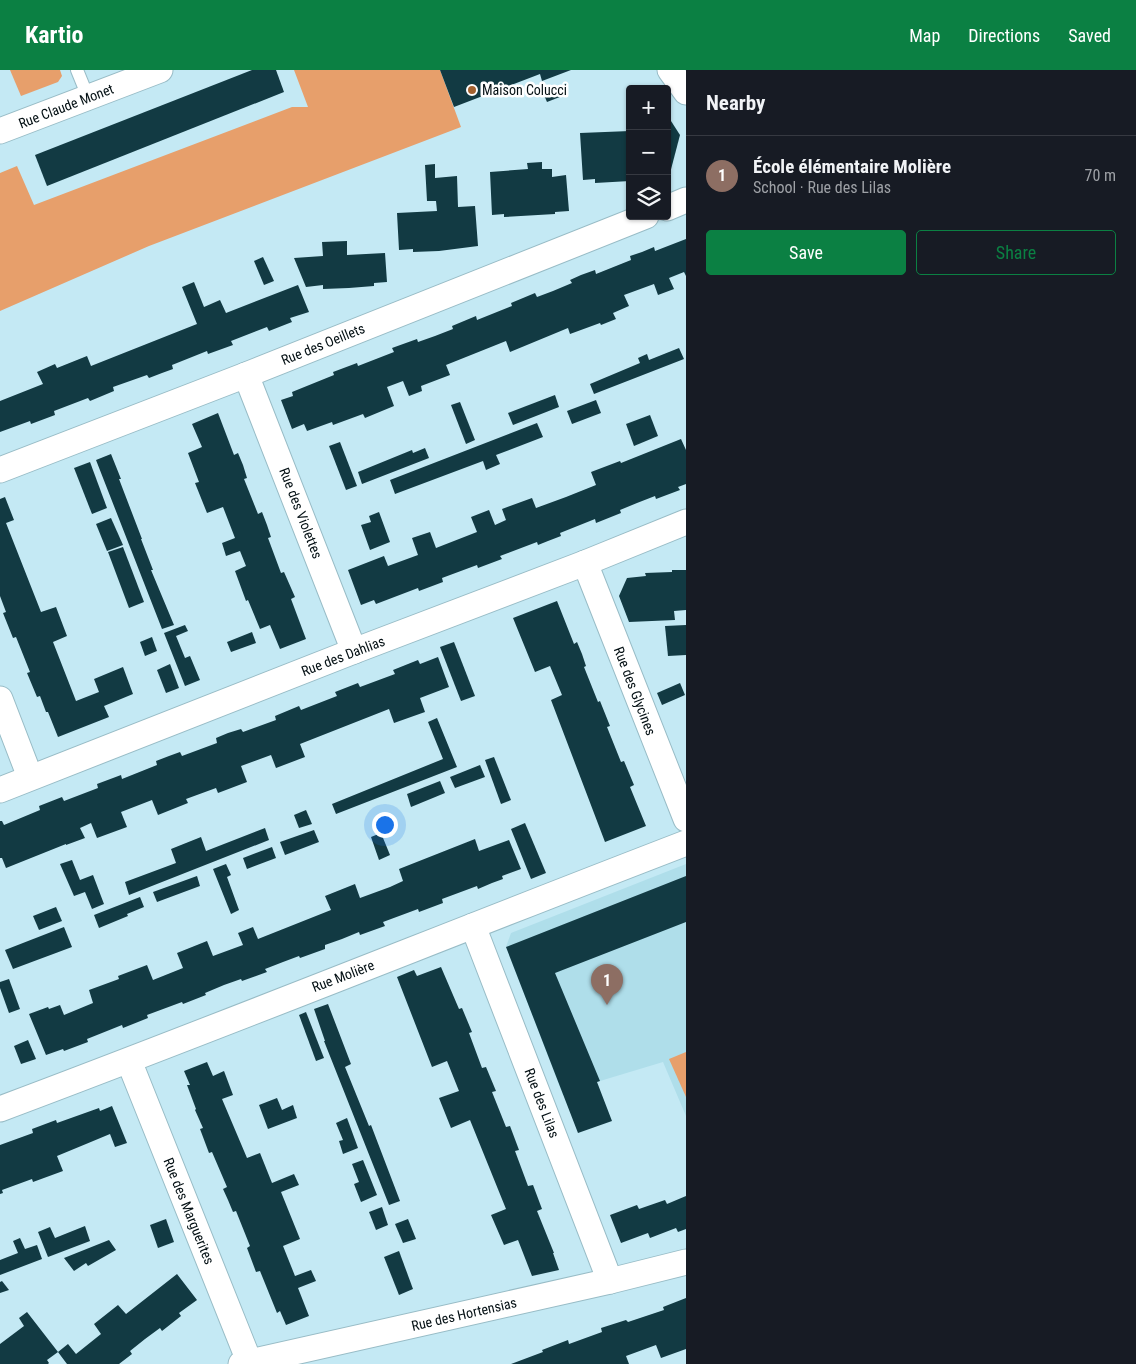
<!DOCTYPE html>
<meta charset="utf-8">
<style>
:root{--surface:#171b24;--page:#20242c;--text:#f1f3f6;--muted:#9ea1a6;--line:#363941;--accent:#0b8043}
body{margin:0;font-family:"Roboto Condensed",sans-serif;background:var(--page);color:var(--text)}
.controls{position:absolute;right:15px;top:15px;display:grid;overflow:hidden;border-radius:5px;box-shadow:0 1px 4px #0004}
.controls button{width:45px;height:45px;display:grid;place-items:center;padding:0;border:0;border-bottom:1px solid var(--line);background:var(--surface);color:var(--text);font:25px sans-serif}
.you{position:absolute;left:384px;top:754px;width:18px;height:18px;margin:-12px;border:4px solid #fff;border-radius:50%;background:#1a73e8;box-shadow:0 0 0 8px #1a73e833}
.badge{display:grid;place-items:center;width:32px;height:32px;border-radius:50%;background:var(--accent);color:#fff;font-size:16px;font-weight:700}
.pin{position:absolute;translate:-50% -41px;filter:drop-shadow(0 1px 2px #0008)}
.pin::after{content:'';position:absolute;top:26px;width:18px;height:15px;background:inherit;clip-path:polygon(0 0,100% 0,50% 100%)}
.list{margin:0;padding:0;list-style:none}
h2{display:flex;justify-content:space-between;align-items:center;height:65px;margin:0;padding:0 20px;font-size:21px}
h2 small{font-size:16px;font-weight:400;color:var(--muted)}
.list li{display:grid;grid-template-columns:32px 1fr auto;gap:15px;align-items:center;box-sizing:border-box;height:80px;padding:0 20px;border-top:1px solid var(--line)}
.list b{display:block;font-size:19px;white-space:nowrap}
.list p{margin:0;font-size:16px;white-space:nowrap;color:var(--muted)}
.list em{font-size:16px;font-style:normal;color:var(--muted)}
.actions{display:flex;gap:10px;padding:15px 20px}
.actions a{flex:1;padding:11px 0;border:1px solid var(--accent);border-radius:5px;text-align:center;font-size:18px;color:var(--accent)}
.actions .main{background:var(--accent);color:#fff}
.icon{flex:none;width:28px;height:28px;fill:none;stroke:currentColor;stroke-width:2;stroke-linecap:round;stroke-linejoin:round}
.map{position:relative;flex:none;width:686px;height:1294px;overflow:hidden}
header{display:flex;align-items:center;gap:30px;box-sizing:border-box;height:70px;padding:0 25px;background:var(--accent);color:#fff}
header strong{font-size:24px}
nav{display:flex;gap:28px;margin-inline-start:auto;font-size:18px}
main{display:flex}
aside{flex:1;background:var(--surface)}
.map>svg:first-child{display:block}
</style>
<header>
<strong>Kartio</strong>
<nav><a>Map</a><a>Directions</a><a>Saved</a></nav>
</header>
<main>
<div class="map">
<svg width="686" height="1294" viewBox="0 0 686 1294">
<rect width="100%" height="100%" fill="#c4e9f4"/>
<path fill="#afdeea" d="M686 794V1046L663 992 600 1011 563 1025 506 877 511 863Z"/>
<g fill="#e79f6b">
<path d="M10 0H60L62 6 58 12 21 26Z"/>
<path d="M294 0H440L461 57 149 176 0 241V103L17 96 34 135 292 37H308Z"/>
<path d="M686 982V1027L669 989Z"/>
</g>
<g fill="#123a43">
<path d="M252 0H276L284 22 47 116 35 85Z"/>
<path d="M440 0H571L542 11 540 4 454 37Z"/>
<path d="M562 17 565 25 547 32 544 25Z"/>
<path d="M671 51 680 65 669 107H667V52Z"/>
<path d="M630 61V111L595 113V109L583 110 580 63Z"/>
<path d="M542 92V99H552V107L566 105 569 141 555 142V144L504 147V144L492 145 490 102 528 99 527 93Z"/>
<path d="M435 94V108L457 106 458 137 475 136 478 176 439 181 413 182V179L399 180 397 143 437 141 436 131H427L425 95Z"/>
<path d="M686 169V206L684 202 669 208 674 219 658 225 654 214 624 225 629 236 613 243 616 249 601 255 600 253 570 264 568 258 510 282 506 271 446 295 450 305 421 316 422 321 409 326 403 311 387 317 394 336 365 348 363 344 333 355 332 352 307 361 304 354 292 359 281 330 293 326 292 322 334 305 333 302 357 293 358 296 394 282 392 278 417 269 418 272 435 266 453 259 452 256 476 246 477 250 512 236 511 233 535 223 537 227 553 221 572 213 570 210 581 205 595 200 596 204 631 190 630 186 642 182 654 177 655 181Z"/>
<path d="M347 171V185L385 183 387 212 374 213V216L349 218 323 219V215L306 217 294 188 323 186 322 172Z"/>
<path d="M263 187 274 211 264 215 254 191Z"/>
<path d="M194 212 204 237 220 230 226 243 298 215 309 242 290 248 292 252 269 261 267 257 231 271 233 275 208 284 207 281 172 295 173 299 162 303 149 308 147 305 113 317 114 321 90 331 88 328 54 341 55 345 31 354 30 351 0 362V331L43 314 37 302 55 294 57 298 87 286 91 296 197 254 182 217Z"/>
<path d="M679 278 684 289 594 324 590 314 640 293 638 288 647 284 649 290Z"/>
<path d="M555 325 559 337 513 355 508 343Z"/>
<path d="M596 330 601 343 572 354 567 341Z"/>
<path d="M460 332 475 370 466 374 451 335Z"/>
<path d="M218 343 234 385 238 383 243 395 247 408 244 409 258 444 262 442 267 455 271 467 268 468 281 503 284 502 295 527 291 529 306 569 280 579 270 555 260 559 248 530 246 531 235 501 246 496 240 481 226 486 222 473 235 468 223 437 207 443 195 413 199 412 188 383 202 377 192 354Z"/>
<path d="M650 345 658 366 634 376 626 354Z"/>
<path d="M537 353 543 367 496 385 500 394 486 400 483 391 395 424 390 410Z"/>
<path d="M681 369 686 380V414L678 417 680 420 656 429 655 426 637 433 620 440 621 443 596 453 595 449 560 463 561 466 548 471 538 475 537 472 500 486 502 489 478 498 477 495 442 508 443 512 419 521 418 518 376 534 374 530 361 535 348 500 384 486 388 496 418 485 412 468 430 462 436 478 477 462 471 447 489 440 495 455 506 450 502 439 532 428 536 438 566 427 596 415 591 402 620 391 621 393Z"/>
<path d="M340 372 357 416 346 420 329 376Z"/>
<path d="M425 378 429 388 362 414 358 402 412 380 413 383Z"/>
<path d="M111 384 121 409H119L142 469H141L153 500H151L174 555 162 559 96 390Z"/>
<path d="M90 392 107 438 92 444 74 398Z"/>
<path d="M5 427 14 450 6 453 41 542 56 537 67 566 53 572 76 631 99 622 94 609 123 597 133 624 104 636 109 647 58 667 48 642H46L40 626 37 627 27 603 30 602 16 567 13 568 3 543 6 542 0 526V429Z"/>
<path d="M379 442 390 472 370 480 361 455 371 452 369 446Z"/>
<path d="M111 448 123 475 107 481 96 454Z"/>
<path d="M123 477 144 532 129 538 108 482Z"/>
<path d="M672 500H686V540L674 541 675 550 629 552 619 526 627 508 646 506 645 503 672 502Z"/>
<path d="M557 531 574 574 577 572 582 584 586 596 584 597 598 632 600 631 610 656 607 657 621 692 624 691 634 715 630 717 646 756 605 772 551 630 562 625 550 596 535 602 513 548Z"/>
<path d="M185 555 188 561 176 566 185 588 190 586 200 610 185 616 164 563Z"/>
<path d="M686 555V585L668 586 665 556Z"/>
<path d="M252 562 256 573 231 582 227 572Z"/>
<path d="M152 567 157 581 145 586 140 572Z"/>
<path d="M454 572 475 626 461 631 440 577Z"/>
<path d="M438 587 449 617 420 628 425 642 394 653 389 639 300 674 305 687 276 698 271 685 241 696 247 712 218 723 216 718 186 729 188 733 158 745 152 730 121 742 127 757 97 768 91 753 80 758 85 768 66 775V774L6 798 2 788H0V751H2L4 755 40 740 39 736 62 727 64 731 98 718 97 714 121 705 122 709 157 695 156 691 169 686 180 682 182 686 217 673 216 668 228 663 241 659 243 662 276 650 275 646 299 636 301 640 337 626 335 622 358 613 360 617 395 604 393 600 418 590 420 594Z"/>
<path d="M170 594 179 618 166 623 157 600Z"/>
<path d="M680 613 685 625 662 635 657 623Z"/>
<path d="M437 648 457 697 336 744 332 734 443 689 428 652Z"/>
<path d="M494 687 511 730 501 734 485 690Z"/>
<path d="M480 695 485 707 455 718 450 707Z"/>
<path d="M440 711 445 723 411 737 407 724Z"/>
<path d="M306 740 312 754 299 758 294 745Z"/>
<path d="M525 753 546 803 531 809 511 759Z"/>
<path d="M265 758 269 770 129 825 125 812 176 793 171 779 201 767 206 781Z"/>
<path d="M314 760 319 772 285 785 280 772Z"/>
<path d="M381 763 390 785 379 790 371 767Z"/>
<path d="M475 769 479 781 509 770 521 799 502 806 503 809 492 813 478 819 477 816 442 829 443 833 419 842 418 839 383 852 385 856 360 865 359 862 342 869 325 875V879L300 888 299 886 283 892 265 899 267 902 242 911 241 909 224 915 205 923 206 925 183 934 182 932 147 945 148 948 123 958 122 955 87 969 88 972 64 981 63 979 46 985 29 944 48 937 49 939 60 935 64 945 93 933 89 920 119 909 118 906 147 895 153 910 183 898 177 883 207 871 213 886 243 875 238 863 253 857 258 869 331 840 325 826 355 814 360 828 390 817 403 811 399 799Z"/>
<path d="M272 777 276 788 247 799 243 788Z"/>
<path d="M72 790 80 810 93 805 104 834 92 839 85 822 74 826 60 794Z"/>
<path d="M226 794 231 805 227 807 239 840 231 844 213 799Z"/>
<path d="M197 806 200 816 157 832 153 822Z"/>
<path d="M686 806V852L555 903 600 1011 597 1012 612 1051 578 1063 506 877Z"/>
<path d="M140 827 144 837 127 844 128 846 99 858 94 845Z"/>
<path d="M56 837 62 851 39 860 33 846Z"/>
<path d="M64 857 72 877 13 899 5 880Z"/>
<path d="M441 897 459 939 462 938 472 962 469 963 482 998 486 997 496 1021 492 1022 506 1057 510 1056 519 1080 515 1081 528 1116 533 1115 542 1139 537 1141 554 1183H553L559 1200 532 1206 518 1170 504 1175 491 1145 506 1139 470 1050 451 1058 439 1028 459 1021 447 991 432 997 397 907 414 900 417 906Z"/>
<path d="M9 909 20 939 9 943 0 918V912Z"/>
<path d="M328 934 351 994 345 997 369 1056 371 1055 400 1131 389 1135 324 971H325L314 939Z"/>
<path d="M306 942 324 988 316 991 299 945Z"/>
<path d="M28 970 36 989 21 994 14 976Z"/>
<path d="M207 992 213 1006 224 1001 233 1025 222 1029 247 1088 260 1083 272 1113 294 1104 299 1115 281 1122 300 1169 283 1176 295 1206 311 1200 316 1211 298 1218 309 1246 286 1255 280 1241 277 1243 260 1201 256 1202 247 1178 250 1176 236 1141 233 1142 228 1130 223 1119 227 1117 212 1082 209 1083 200 1059 203 1058 195 1040 196 1039 187 1015H190L184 1001Z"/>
<path d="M277 1028 282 1040 293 1035 297 1048 268 1059 259 1035Z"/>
<path d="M112 1036 127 1073 115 1077 110 1064 86 1074 57 1086 63 1101 33 1112 32 1109 2 1120 3 1123 0 1124V1075L33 1063 32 1059 56 1050 57 1053 99 1038 100 1041Z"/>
<path d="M347 1048 358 1078 343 1084 339 1071 343 1070 336 1053Z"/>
<path d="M363 1090 377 1125 361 1132 354 1114 359 1112 352 1094Z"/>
<path d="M686 1126V1159L678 1162 676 1158 650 1168 648 1163 621 1173 610 1145 637 1135 639 1139 665 1130 667 1134Z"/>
<path d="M382 1137 388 1155 376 1160 369 1142Z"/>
<path d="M166 1149 174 1172 158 1178 150 1155Z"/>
<path d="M408 1149 416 1169 403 1173 395 1154Z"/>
<path d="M85 1156 90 1171 48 1187 38 1162 50 1157 55 1168Z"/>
<path d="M20 1168 25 1179 37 1175 42 1189 0 1205V1190L18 1183 13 1171Z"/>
<path d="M109 1170 116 1180 88 1196 86 1193 74 1201 64 1188Z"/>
<path d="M399 1181 413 1219 399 1225 384 1187Z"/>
<path d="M177 1204 197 1230 179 1243 181 1246 162 1261 160 1258 145 1269 130 1281 132 1284 119 1294H67L58 1282 47 1290 49 1293 48 1294H0V1274L24 1256 19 1248 27 1242 58 1282 68 1274 76 1284 101 1264 94 1254 118 1235 126 1244Z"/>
<path d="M2 1211 9 1220 0 1223V1212Z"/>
<path d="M686 1228V1279L661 1288 656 1275 626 1286 629 1294H511L543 1282 542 1280 568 1270 569 1274 602 1262 601 1258 626 1250 628 1252 664 1240 663 1237Z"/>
</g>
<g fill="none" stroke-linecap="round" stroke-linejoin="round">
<g stroke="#98bcc6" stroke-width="14">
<path id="lane" d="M77 0 88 27"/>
</g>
<g stroke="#98bcc6" stroke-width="27">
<g id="street">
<path d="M670 0 686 22"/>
<path d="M0 61 160 0"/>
<path d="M667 138 686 130"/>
<path d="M246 305 354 581"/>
<path d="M0 400 246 305 646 146"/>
<path d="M585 493 686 749"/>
<path d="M0 629 30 707"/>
<path d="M0 720 354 581 585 493 686 452"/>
<path d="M473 856 610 1211"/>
<path d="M129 991 249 1291"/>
<path d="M0 1039C230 953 457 861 686 773"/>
<path d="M241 1294 610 1211 686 1192"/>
</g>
</g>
<use href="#lane" stroke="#fff" stroke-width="12"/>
<use href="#street" stroke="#fff" stroke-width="25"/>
</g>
<circle fill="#a4622f" stroke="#fff" stroke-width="2" cx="472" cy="20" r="5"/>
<g text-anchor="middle" stroke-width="5" stroke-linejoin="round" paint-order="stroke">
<g font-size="14" fill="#030f13" stroke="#fff" text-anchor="start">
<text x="482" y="25">Maison Colucci</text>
</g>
<g font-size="14" fill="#030f13" stroke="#fff">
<text transform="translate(66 36) rotate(-21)" y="5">Rue Claude Monet</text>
<text transform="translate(323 274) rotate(-22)" y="5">Rue des Oeillets</text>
<text transform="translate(301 443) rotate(69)" y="5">Rue des Violettes</text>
<text transform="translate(343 586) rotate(-21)" y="5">Rue des Dahlias</text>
<text transform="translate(635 621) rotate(69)" y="5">Rue des Glycines</text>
<text transform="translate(343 906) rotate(-21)" y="5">Rue Molière</text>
<text transform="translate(542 1033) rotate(69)" y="5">Rue des Lilas</text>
<text transform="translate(189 1141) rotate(68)" y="5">Rue des Marguerites</text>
<text transform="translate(464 1244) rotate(-13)" y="5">Rue des Hortensias</text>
</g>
</g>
</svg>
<div class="controls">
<button>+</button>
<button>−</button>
<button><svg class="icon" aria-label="layers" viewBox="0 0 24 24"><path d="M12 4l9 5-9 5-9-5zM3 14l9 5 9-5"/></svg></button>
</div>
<div class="you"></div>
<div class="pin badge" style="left:607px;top:935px;background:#8d6e63">1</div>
</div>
<aside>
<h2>Nearby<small></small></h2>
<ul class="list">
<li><span class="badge" style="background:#8d6e63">1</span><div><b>École élémentaire Molière</b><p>School · Rue des Lilas</p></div><em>70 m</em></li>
</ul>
<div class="actions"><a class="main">Save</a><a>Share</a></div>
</aside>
</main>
